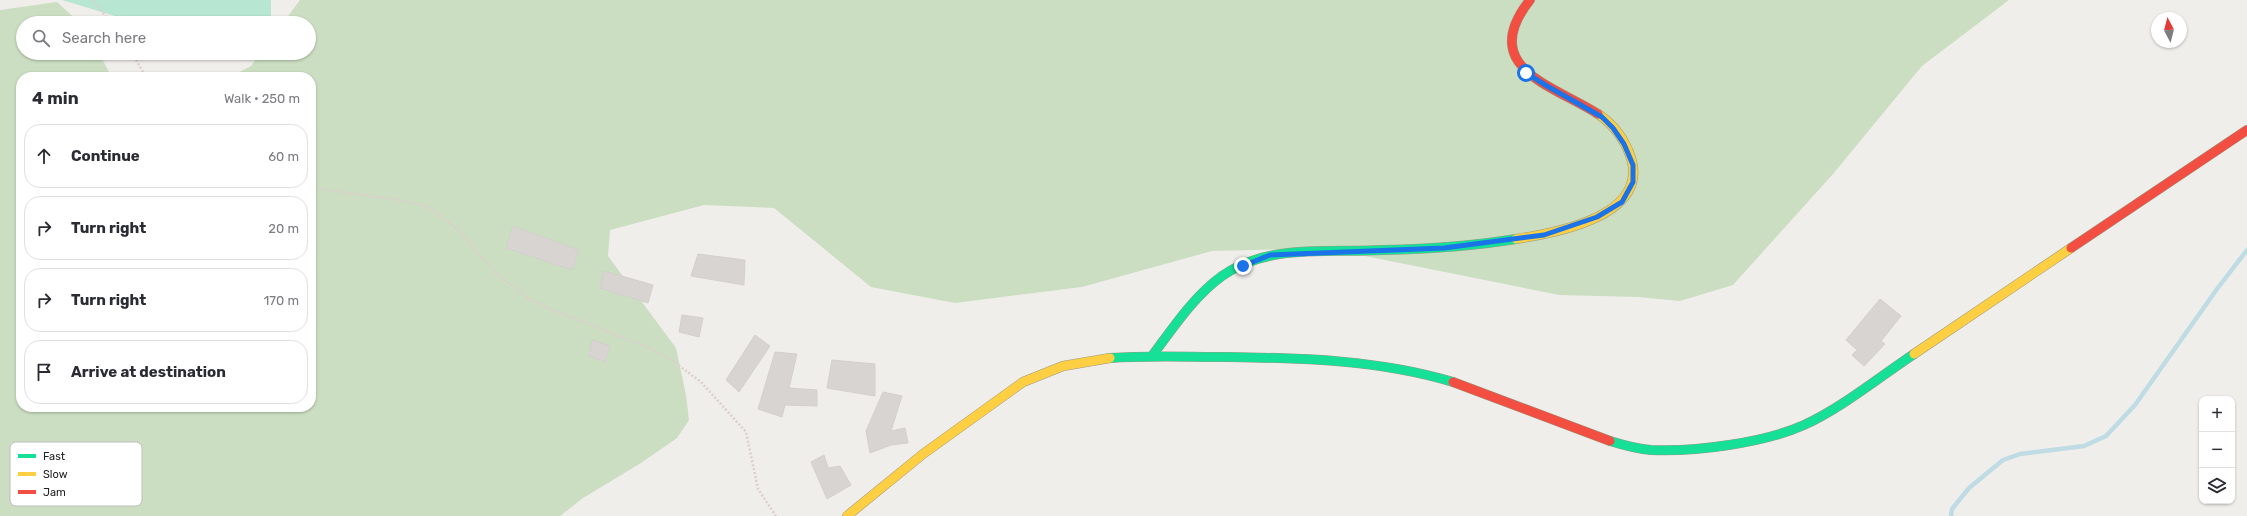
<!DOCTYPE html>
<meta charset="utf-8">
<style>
:root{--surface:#fff;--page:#f7f7f7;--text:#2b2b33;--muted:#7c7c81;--line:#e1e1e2}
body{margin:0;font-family:Rubik,sans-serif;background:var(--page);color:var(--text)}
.controls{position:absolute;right:12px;bottom:12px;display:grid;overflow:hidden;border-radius:8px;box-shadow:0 1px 3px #0004}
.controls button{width:36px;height:36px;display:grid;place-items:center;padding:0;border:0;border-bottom:1px solid var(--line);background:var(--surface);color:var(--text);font:20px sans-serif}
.compass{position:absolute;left:2151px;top:12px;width:36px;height:36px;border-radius:50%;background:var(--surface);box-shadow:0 1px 3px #0004;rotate:353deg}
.stop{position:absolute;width:12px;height:12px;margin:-9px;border:3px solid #1a73e8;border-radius:50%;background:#fff}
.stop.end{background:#1a73e8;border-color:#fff;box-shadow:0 1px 4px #0008}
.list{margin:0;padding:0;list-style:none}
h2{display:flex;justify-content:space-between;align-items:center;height:52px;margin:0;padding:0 16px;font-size:17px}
h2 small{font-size:13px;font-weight:400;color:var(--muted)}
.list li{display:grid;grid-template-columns:26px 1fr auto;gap:12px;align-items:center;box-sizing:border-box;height:64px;margin:0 8px 8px;padding:0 8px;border:1px solid var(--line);border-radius:16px}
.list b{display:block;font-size:15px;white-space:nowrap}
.list em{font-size:13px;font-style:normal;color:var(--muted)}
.icon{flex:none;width:22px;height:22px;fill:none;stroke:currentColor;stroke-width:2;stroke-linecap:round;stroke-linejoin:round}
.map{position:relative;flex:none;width:2247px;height:516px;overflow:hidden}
.search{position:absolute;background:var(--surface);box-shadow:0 1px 3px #0004;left:16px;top:16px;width:300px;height:44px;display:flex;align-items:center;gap:10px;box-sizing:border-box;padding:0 14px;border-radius:22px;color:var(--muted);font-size:15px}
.panel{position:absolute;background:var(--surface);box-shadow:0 1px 3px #0004;left:16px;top:72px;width:300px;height:340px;border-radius:16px}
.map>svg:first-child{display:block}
</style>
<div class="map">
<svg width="2247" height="516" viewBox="0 0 2247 516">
<rect width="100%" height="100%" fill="#f0eeeb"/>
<path fill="#cbdec1" d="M300 0H2009L1922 66 1833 174 1733 285 1680 301 1638 297 1559 295 1325 248 1212 251 1082 287 955 303 871 287 774 208 704 205 610 230 608 256 676 348 686 395 689 420 677 438 641 463 583 498 560 516H0V10L57 2 80 23H23V53H99L110 74 108 77H21V407H311V77H230L251 66 260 53H309V23H283Z"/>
<path fill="#b7e6d2" d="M62 0H271V23H138Z"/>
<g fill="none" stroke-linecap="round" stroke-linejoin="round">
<path stroke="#bfdbe3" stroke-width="4.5" d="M1951 516 1952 509 1969 488 2003 460 2020 454 2084 446 2106 436 2135 405 2217 289 2247 250"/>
</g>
<g fill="#d7d4d2" stroke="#d3d0cc">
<path d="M513 226 579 250 572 270 506 248Z"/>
<path d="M698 254 745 260 744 285 691 276Z"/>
<path d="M604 271 653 285 648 303 600 288Z"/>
<path d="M1880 299 1901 316 1881 341 1885 344 1864 366 1852 355 1857 350 1846 340Z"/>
<path d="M682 315 703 318 699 337 679 332Z"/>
<path d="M755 335 770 346 739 392 726 380Z"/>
<path d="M592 340 610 346 605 362 589 356Z"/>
<path d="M775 352 797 354 789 388 817 390V406L785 405 782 417 758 409Z"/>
<path d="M832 360 875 364V396L827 388Z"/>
<path d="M883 392 902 396 891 431 905 428 908 443 891 445 870 453 866 431Z"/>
<path d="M824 455 828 468 840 466 851 485 827 499 811 462Z"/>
</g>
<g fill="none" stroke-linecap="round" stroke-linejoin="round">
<g stroke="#999a82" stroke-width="10">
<g id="fast">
<path d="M1152 356C1173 328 1193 297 1222 276 1269 243 1329 253 1383 250 1428 249 1472 246 1516 239"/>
<path d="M1110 358C1149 355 1188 357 1228 357 1303 358 1380 360 1453 382"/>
<path d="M1610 441C1623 445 1637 449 1651 450 1695 452 1764 443 1804 425 1840 409 1881 376 1914 354"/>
</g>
</g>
<g stroke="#999a82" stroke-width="10">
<g id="slow">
<path d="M1516 239C1556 233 1649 216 1631 158 1625 140 1613 124 1598 114"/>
<path d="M1914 354 2071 248"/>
<path d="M847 516 923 454 1023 382 1063 366 1110 358"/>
</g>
</g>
<g stroke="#999a82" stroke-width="10">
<g id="jam">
<path d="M1530 0C1476 68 1555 86 1598 114"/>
<path d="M2071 248 2247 130"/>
<path d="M1453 382 1610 441"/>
</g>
</g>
<g stroke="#dccecd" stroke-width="2.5" stroke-dasharray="2 2" stroke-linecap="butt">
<path d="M93 0 111 23"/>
<path d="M132 53 146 77"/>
<path d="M311 188 394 199 423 205 434 211 457 229 496 273 528 298 548 308 652 349 670 359 701 382 746 432 758 489 776 516"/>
</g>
<use href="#fast" stroke="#16e098" stroke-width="9"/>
<use href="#slow" stroke="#ffcf43" stroke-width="9"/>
<use href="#jam" stroke="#f24e42" stroke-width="9"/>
</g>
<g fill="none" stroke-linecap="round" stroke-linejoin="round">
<path stroke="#1a73e8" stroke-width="5" d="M1243 266 1270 255 1444 248 1544 235 1597 217 1622 202 1633 182V165L1624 144 1613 128 1602 117 1547 86 1526 73"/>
</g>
<rect x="10" y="442" width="132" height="64" rx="6" fill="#fff" stroke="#bdbdbd" stroke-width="1"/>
<rect x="18" y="454" width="18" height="4" fill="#16e098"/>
<rect x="18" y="472" width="18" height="4" fill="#ffcf43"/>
<rect x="18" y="490" width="18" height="4" fill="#f24e42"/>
<g font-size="11" fill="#222">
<text x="43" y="460">Fast</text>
<text x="43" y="478">Slow</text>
<text x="43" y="496">Jam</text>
</g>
</svg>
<div class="controls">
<button>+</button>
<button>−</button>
<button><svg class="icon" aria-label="layers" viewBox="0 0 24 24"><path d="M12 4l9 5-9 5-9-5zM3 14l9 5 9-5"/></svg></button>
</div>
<svg class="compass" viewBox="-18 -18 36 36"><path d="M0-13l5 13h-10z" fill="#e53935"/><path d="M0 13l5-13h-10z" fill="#7c7c81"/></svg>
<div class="stop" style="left:1526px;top:73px"></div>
<div class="stop end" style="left:1243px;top:266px"></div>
<div class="search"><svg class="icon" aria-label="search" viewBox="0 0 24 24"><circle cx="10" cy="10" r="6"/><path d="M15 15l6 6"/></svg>Search here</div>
<section class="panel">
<h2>4 min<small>Walk · 250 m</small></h2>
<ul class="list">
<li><svg class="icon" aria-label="ahead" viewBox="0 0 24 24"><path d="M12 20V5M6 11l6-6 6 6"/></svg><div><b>Continue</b></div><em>60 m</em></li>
<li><svg class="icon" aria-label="right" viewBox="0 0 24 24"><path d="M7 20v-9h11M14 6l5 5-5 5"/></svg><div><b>Turn right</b></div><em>20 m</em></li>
<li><svg class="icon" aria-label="right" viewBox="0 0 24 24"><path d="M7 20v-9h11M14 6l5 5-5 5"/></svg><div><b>Turn right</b></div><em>170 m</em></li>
<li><svg class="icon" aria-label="arrive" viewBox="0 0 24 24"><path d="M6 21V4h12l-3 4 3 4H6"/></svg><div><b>Arrive at destination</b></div></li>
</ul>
</section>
</div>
